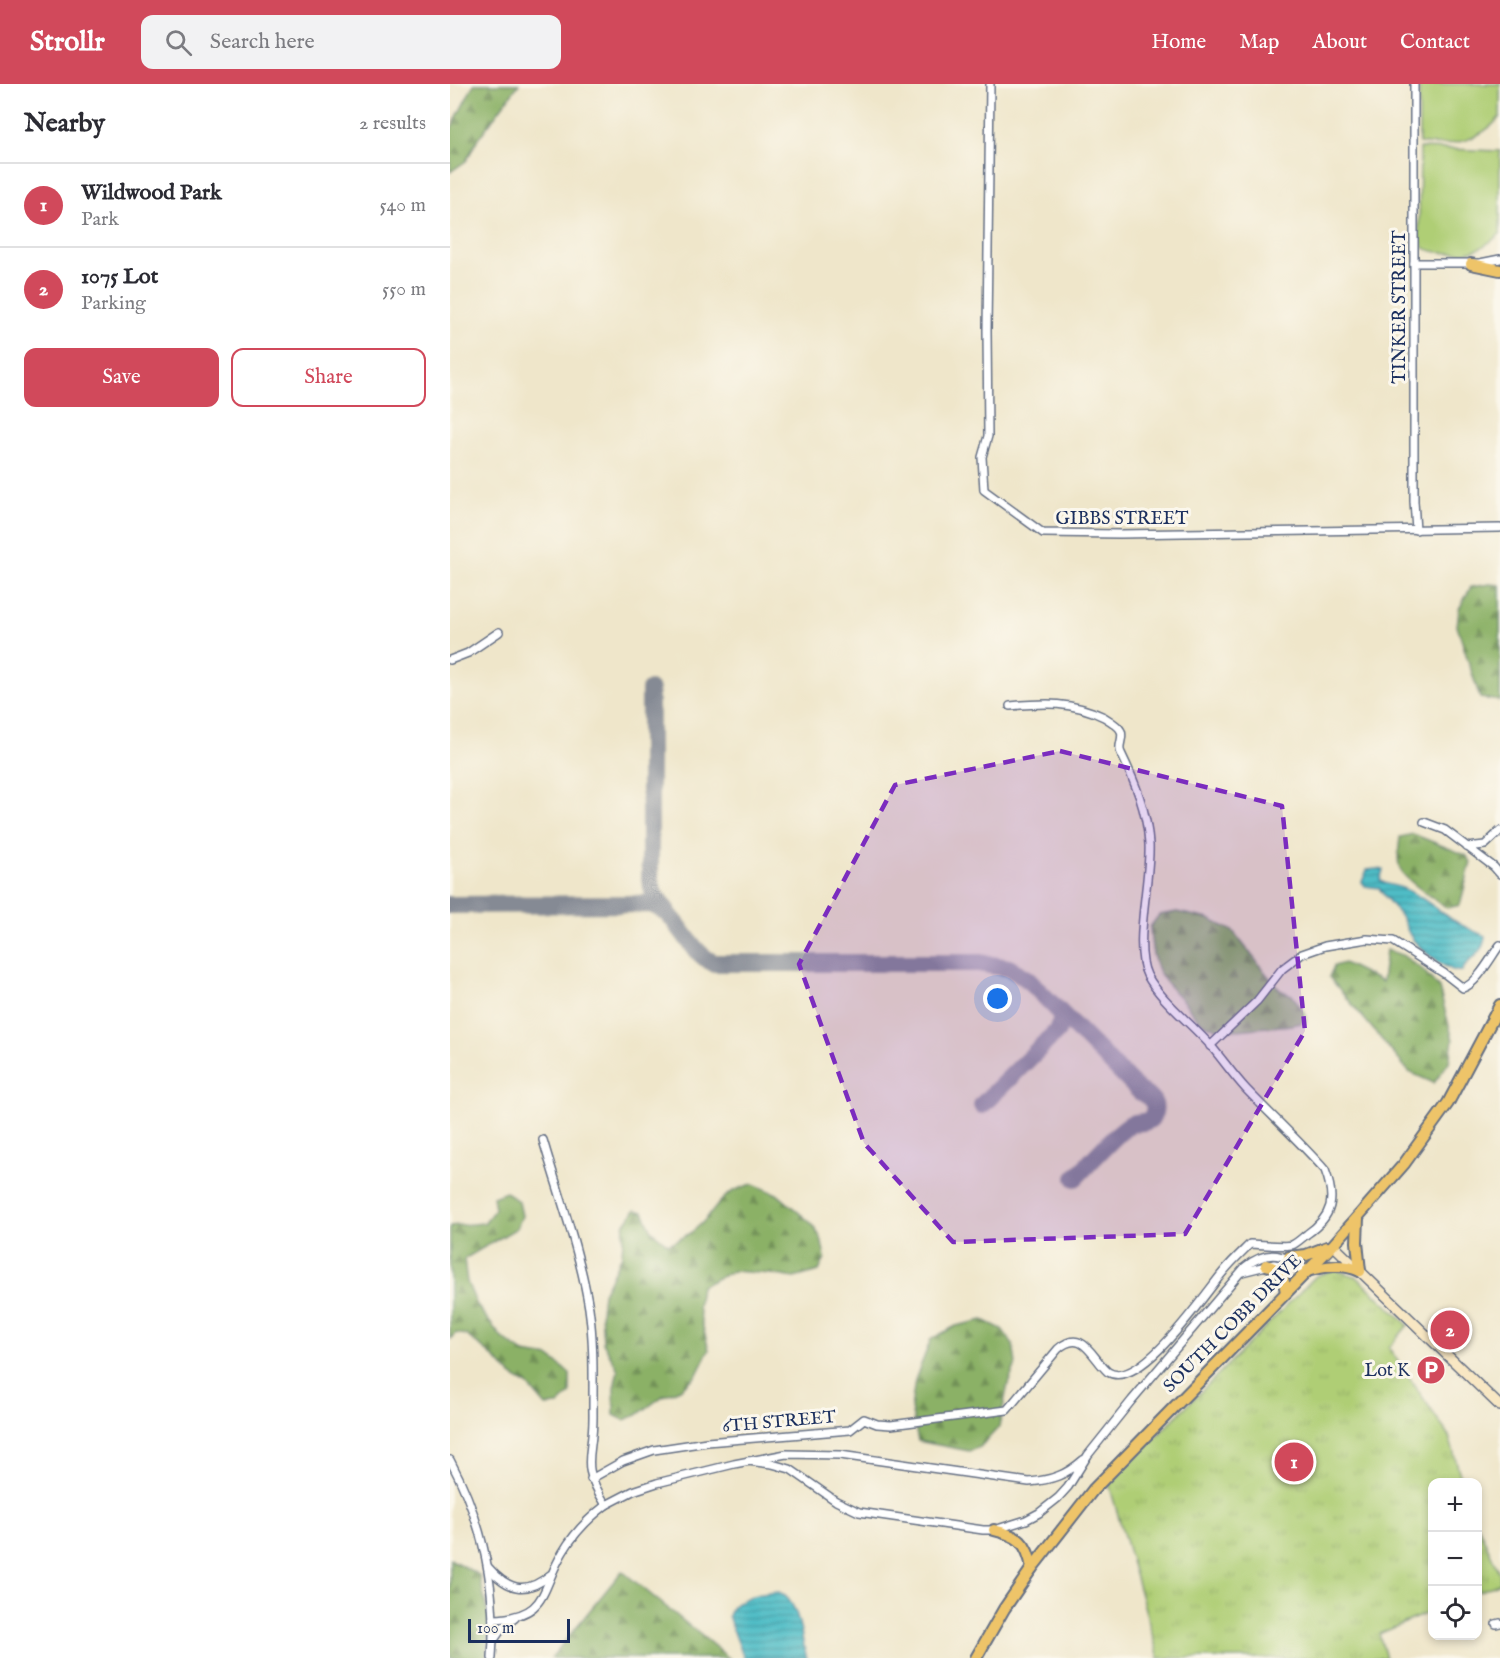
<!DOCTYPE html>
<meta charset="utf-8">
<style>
:root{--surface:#fff;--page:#f2f2f3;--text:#2b2b33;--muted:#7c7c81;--line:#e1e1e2;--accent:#d1495b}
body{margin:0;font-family:"IM FELL English",serif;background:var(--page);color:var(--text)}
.controls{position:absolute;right:18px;bottom:18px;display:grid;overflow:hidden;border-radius:12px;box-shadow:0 3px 9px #0003}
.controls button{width:54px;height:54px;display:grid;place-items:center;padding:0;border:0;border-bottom:2px solid var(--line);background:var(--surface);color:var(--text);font:30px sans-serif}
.scale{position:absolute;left:18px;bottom:15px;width:102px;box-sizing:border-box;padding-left:6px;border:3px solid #1b2f5e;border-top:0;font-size:16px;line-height:21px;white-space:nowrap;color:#1b2f5e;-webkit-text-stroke:4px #fbf7ec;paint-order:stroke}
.you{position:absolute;left:548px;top:915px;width:21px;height:21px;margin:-15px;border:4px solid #fff;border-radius:50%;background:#1a73e8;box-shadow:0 0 0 9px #1a73e833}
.badge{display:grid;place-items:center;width:39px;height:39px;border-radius:50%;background:var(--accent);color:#fff;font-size:20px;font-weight:700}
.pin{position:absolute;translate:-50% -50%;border:3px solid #fff;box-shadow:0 2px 6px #0006}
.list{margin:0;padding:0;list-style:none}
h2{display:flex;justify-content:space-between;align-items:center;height:78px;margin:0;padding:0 24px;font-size:26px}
h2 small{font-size:20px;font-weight:400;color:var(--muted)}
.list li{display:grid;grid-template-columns:39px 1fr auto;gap:18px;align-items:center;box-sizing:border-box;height:84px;padding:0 24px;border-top:2px solid var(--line)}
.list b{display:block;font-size:22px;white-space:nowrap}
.list p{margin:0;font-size:20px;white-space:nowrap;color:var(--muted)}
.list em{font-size:20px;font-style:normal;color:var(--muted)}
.actions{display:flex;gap:12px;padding:18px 24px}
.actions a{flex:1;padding:14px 0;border:2px solid var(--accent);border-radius:12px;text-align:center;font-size:21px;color:var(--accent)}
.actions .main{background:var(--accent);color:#fff}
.icon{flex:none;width:33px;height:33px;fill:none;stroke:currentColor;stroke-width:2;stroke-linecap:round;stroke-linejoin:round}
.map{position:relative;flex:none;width:1050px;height:1574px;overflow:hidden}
header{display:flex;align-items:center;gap:36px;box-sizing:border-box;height:84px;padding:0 30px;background:var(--accent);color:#fff}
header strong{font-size:28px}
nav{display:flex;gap:33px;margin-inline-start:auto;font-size:21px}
.search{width:420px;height:54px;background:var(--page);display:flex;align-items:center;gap:15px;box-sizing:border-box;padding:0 21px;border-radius:12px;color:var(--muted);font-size:22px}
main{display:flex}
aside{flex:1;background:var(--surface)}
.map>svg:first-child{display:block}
</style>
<header>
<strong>Strollr</strong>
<div class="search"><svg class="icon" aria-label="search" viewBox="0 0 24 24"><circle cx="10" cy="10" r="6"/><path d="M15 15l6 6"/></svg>Search here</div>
<nav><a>Home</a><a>Map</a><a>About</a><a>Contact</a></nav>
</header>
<main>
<aside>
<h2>Nearby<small>2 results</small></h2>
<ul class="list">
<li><span class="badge">1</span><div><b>Wildwood Park</b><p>Park</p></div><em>540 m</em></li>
<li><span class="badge">2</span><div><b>1075 Lot</b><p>Parking</p></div><em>550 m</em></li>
</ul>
<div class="actions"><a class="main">Save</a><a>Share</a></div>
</aside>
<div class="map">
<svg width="1050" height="1574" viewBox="0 0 1050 1574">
<defs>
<pattern id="forest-firs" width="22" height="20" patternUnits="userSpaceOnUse" patternTransform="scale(1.5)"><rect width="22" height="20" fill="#8bb166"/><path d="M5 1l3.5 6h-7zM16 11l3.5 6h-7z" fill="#719057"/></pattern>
<pattern id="park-tufts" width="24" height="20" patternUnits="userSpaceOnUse" patternTransform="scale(1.5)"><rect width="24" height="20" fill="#afce75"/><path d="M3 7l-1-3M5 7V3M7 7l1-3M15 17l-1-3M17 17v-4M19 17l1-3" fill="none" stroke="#96b168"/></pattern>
<pattern id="water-rules" width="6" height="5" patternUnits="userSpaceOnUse" patternTransform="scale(1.5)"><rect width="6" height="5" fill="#4fbdc6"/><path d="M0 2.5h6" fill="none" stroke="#419aa4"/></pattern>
</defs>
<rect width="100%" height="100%" fill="#fbf7ec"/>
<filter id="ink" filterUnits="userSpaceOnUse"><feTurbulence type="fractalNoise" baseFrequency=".0167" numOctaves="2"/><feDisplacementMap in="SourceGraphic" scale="12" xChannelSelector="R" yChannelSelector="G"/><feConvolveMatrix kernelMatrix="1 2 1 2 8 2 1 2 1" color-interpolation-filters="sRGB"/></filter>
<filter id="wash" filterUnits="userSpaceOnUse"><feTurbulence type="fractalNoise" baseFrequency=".008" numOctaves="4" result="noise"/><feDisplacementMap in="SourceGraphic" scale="24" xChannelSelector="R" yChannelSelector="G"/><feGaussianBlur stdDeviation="1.35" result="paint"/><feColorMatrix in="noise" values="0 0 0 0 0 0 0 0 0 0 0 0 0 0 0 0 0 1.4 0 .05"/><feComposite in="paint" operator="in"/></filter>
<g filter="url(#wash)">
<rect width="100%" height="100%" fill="#efe6ca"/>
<g fill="#afce75" stroke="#657e6a" stroke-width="1.5">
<path d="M969 0H1050V33C1030 57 999 64 969 59Z"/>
<path d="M970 64 1050 67V150C1042 157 1032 165 1021 167 1010 170 982 170 973 163L969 151Z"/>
</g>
<g fill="url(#forest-firs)" stroke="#537062" stroke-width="1.5">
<path d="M24 0H69L28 55 16 77 0 88V46Z"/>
<path d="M1040 500 1050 501V617L1030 614 1007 542 1009 525 1021 503Z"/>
<path d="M963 750 1016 771 1021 778 1010 821 997 824C986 816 957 798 951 787 946 777 949 764 950 753Z"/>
<path d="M727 828 759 835 783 847 814 887 830 906 842 911 856 931V938C843 942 833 942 819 943 796 944 778 951 755 940 747 937 741 927 736 920 707 890 703 886 700 843L709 831Z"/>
<path d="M936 866 952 871 973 886 989 904 1003 956 999 978 984 999 959 988 879 893 884 882 894 879 932 898Z"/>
<path d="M303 1100 327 1110 361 1139 371 1154 375 1174 369 1187 344 1194 321 1190 283 1187 251 1202 248 1224 259 1266 246 1292 230 1305 213 1312 187 1331 174 1336 164 1331V1304L168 1286 153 1258 151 1228 153 1209 172 1171 174 1141 185 1126 193 1128 202 1147 218 1160C230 1155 241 1150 251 1140 271 1120 271 1108 303 1100Z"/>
<path d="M56 1108 69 1118 72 1132 67 1144 14 1175 17 1198 28 1223 52 1254 74 1269 100 1273 120 1290V1310L108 1321 96 1322 78 1301 62 1292 40 1270 16 1251 6 1249 0 1255V1142L34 1139 45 1125 43 1113Z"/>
<path d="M533 1236 552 1245 563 1260 566 1280 558 1300 549 1343 530 1363 519 1367 468 1357 461 1324 465 1296 481 1255 506 1242Z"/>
<path d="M0 1475 29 1491 39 1534 36 1574H0Z"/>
<path d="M172 1487 279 1574H101Z"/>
</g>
<g fill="url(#park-tufts)" stroke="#657e6a" stroke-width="1.5">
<path d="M886 1186 907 1193 958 1241 939 1264 999 1352 1012 1398H982V1527L929 1550 936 1574H709L659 1400 866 1192Z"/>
<path d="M1028 1442 1050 1491V1499L1028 1508Z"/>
</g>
<g fill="url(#water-rules)" stroke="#357692" stroke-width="1.5">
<path d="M927 785 933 786 930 796C936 802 945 801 952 804 968 810 980 820 993 829 1006 839 1021 846 1035 852 1033 873 1021 870 1012 887 999 890 967 863 960 851 957 846 955 839 952 834 945 824 936 815 929 804L915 802 912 798 917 786Z"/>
<path d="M329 1508C351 1519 350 1553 357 1574H294L278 1532C283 1513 312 1509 329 1508Z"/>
</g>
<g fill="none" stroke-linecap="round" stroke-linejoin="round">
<g stroke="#858a94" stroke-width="18">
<path d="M200 606V796L204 810 217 827"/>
<path d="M0 821 200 820C230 828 236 867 264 879H529L559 884 576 894 689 1007C697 1012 707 1016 704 1028 701 1041 690 1037 681 1040 672 1043 634 1085 625 1094"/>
<path d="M532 1021 607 947 612 935 608 926"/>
</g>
</g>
</g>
<g filter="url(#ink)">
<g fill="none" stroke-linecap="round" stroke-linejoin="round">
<g stroke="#656f84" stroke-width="10">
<g id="street">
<path d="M540 0 537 247 538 352 532 373 534 406 593 449 670 450 1050 444"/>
<path d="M964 0V417L966 446"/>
<path d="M964 179H1030L1050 175"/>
<path d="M0 576 18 569 49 548"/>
<path d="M974 738 995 746 1044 783 1050 790"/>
<path d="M1017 763 1035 761 1050 747"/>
<path d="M760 962 807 917 832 885 852 870 875 862 917 855 943 857 995 890 1013 904C1027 900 1041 873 1050 861"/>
<path d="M792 1188 824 1180 854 1186"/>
<path d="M0 1376C33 1438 47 1505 42 1574"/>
<path d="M298 1377 322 1380 340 1385 386 1417 409 1428 533 1446H544L576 1436 589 1429 608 1414 618 1403 638 1371 682 1316 795 1183C818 1164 836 1170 857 1187"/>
<path d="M141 1395 173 1377 204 1366 257 1358 400 1346 414 1335 427 1340 441 1341 557 1326 608 1265C633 1243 642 1274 658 1288 690 1308 756 1208 774 1187 782 1177 791 1169 800 1160 809 1160 835 1163 842 1161 847 1159 853 1153 857 1150 883 1132 886 1115 875 1086 850 1058 822 1032 796 1005 783 991 773 976 761 962 742 940 710 916 697 891 683 863 701 794 699 760 697 727 685 698 671 669 667 662 674 655 671 647 669 642 659 636 654 633 621 617 595 619 560 622"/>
<path d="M156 1421 183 1407 207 1399 284 1380 336 1370 390 1371 579 1398C602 1396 616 1391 633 1376"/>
<path d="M38 1483C57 1505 75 1512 100 1491"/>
<path d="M43 1535C99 1533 90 1506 113 1468 124 1449 139 1434 156 1421 128 1377 144 1375 143 1329 143 1294 144 1259 139 1224 130 1168 109 1111 93 1056"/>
<path d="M1046 1540 1050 1539"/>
<path d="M44 1556 53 1543 65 1534"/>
</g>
</g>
<g stroke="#656f84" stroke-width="12">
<path id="secondary" d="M883 1161 1050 1322"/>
</g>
<g stroke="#656f84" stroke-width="14">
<g id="primary">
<path d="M1021 180 1050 186"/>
<path d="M908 1134 907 1158 910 1187"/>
<path d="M839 1173 856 1171 877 1163"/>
<path d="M816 1181C832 1185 834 1194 836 1209"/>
<path d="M857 1187C876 1182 892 1179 910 1187"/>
<path d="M544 1446C569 1452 577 1458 582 1484"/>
<path d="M526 1574 554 1525 582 1484 643 1406 883 1161 954 1080 998 1019 1050 921"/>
</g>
</g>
<use href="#street" stroke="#fff" stroke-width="7"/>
<use href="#secondary" stroke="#f8e7c3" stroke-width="9"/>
<use href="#primary" stroke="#eec469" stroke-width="10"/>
</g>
</g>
<path fill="#7b2cbf" fill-opacity="0.2" stroke="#7b2cbf" stroke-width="4.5" stroke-dasharray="12 8" stroke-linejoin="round" d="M610 667 832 722 855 947 735 1150 503 1158 414 1059 349 880 445 701Z"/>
<defs>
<g id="parking-disc" transform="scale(1.5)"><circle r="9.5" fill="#d1495b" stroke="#fbf7ec"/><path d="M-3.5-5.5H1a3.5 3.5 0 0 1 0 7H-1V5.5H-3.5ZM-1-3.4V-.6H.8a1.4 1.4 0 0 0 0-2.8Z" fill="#fff"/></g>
</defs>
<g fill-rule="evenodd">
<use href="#parking-disc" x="981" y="1286"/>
</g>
<g text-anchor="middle" stroke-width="6" stroke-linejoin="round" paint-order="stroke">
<g font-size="18" fill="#1b2f5e" stroke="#fbf7ec">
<text transform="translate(949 223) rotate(-90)" y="6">TINKER STREET</text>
<text x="672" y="440">GIBBS STREET</text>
<text transform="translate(782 1239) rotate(-45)" y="6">SOUTH COBB DRIVE</text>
<text transform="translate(329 1337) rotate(-5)" y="6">6TH STREET</text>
</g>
<g font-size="18" fill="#1b2f5e" stroke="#fbf7ec" text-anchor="end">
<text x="960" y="1292">Lot K</text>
</g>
</g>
</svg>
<div class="controls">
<button>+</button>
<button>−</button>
<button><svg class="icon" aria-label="locate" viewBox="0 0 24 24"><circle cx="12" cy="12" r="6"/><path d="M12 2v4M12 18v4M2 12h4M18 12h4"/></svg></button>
</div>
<div class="scale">100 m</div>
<div class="you"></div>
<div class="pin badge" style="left:844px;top:1378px">1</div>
<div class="pin badge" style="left:1000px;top:1246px">2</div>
</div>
</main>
